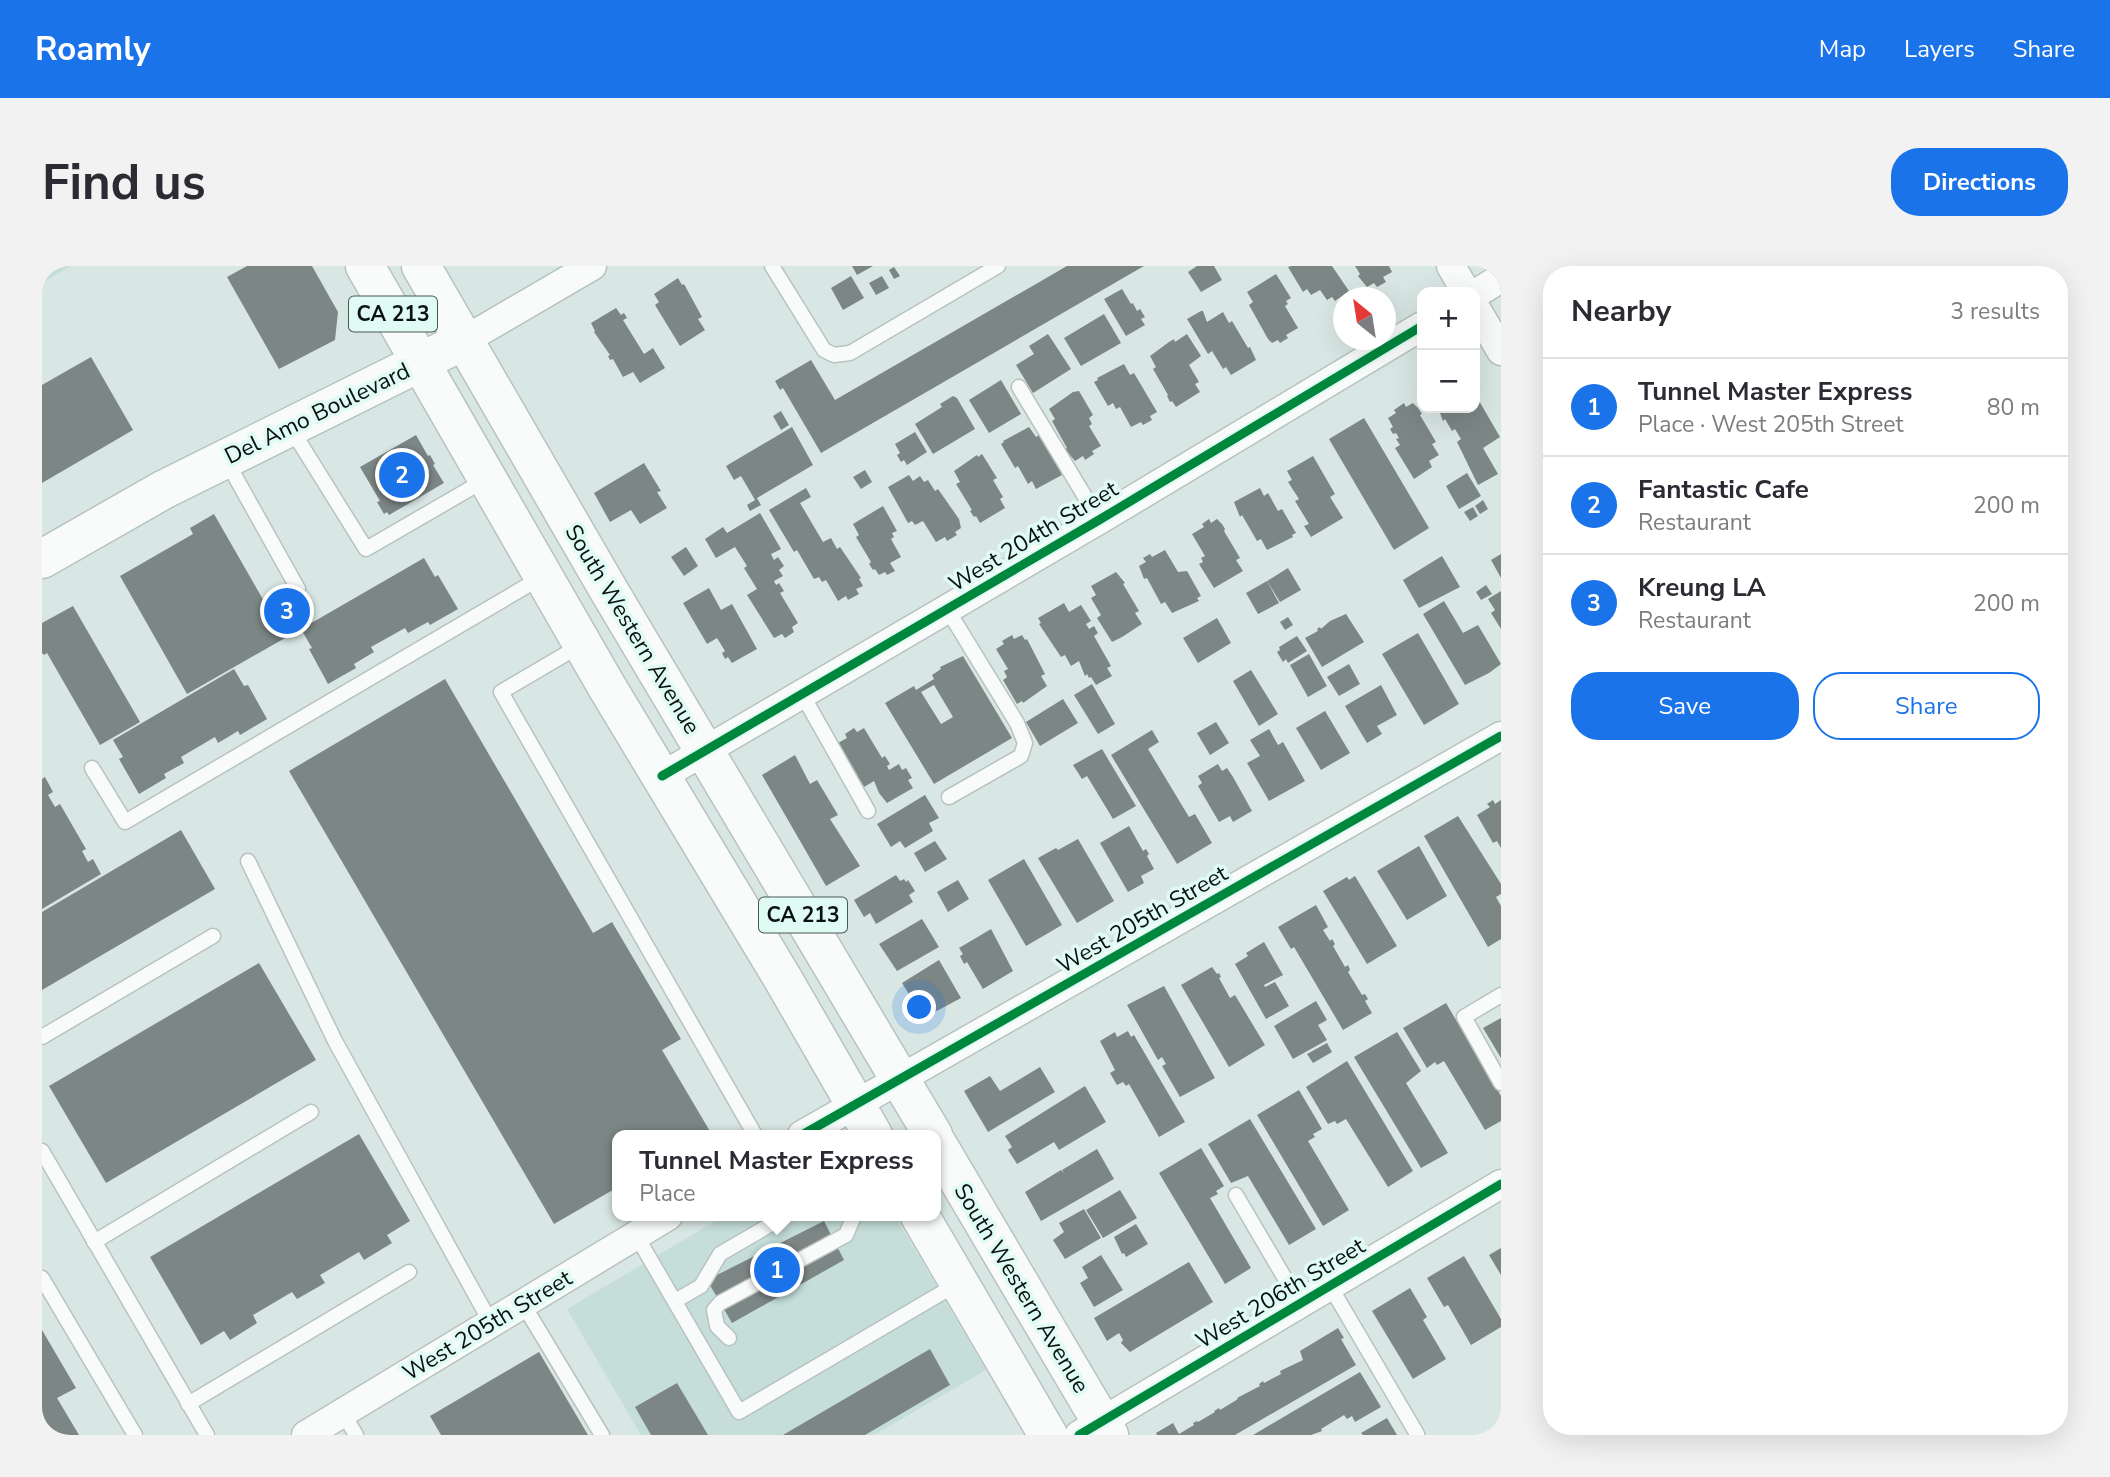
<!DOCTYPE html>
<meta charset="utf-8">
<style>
:root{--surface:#fff;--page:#f2f2f3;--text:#2b2b33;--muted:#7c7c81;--line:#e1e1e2;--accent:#1a73e8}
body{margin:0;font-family:"Nunito Sans",sans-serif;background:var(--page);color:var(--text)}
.controls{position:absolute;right:21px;top:21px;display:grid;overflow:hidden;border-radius:14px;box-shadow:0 7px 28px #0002}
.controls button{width:63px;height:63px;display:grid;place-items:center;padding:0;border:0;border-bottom:2px solid var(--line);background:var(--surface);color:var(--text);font:35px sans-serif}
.compass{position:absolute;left:1291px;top:21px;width:63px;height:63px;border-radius:50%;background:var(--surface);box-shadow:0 7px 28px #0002;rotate:330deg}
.you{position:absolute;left:878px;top:742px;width:24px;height:24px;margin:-18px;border:5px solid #fff;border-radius:50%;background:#1a73e8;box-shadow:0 0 0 10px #1a73e833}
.badge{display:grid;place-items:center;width:46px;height:46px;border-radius:50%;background:var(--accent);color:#fff;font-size:23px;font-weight:700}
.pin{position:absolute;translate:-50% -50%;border:4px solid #fff;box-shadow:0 2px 7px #0006}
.popup{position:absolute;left:570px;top:864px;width:329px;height:91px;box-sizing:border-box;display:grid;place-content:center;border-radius:14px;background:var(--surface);filter:drop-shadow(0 2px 5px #0005);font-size:23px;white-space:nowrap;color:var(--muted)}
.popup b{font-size:26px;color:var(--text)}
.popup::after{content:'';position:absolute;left:50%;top:100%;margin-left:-14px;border:14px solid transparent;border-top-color:var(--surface)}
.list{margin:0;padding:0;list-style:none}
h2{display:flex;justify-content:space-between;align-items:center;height:91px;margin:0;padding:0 28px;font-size:30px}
h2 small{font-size:23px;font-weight:400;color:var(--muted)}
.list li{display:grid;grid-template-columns:46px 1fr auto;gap:21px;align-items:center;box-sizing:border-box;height:98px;padding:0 28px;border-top:2px solid var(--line)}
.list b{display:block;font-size:26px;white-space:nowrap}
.list p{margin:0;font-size:23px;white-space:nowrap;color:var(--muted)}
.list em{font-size:23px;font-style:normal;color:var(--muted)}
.actions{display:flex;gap:14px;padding:21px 28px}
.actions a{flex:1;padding:16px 0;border:2px solid var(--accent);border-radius:28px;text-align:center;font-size:24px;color:var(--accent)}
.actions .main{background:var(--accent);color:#fff}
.map{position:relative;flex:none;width:1459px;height:1169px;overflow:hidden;border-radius:28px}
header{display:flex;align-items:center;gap:42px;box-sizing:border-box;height:98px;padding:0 35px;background:var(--accent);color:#fff}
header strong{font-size:33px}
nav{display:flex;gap:38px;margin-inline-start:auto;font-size:24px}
.intro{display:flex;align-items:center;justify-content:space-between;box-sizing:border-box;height:168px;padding:0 42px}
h1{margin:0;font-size:49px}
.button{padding:18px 32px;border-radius:28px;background:var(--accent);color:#fff;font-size:24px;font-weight:700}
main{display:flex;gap:42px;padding:0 42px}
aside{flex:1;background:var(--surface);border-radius:28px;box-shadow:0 7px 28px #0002}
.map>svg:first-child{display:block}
</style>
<header>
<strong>Roamly</strong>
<nav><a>Map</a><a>Layers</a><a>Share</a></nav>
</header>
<div class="intro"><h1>Find us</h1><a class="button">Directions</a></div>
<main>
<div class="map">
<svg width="1459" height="1169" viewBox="0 0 1459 1169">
<rect width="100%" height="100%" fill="#d9e7e4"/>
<g fill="#c5ded9">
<path d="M0 0H29L0 17Z"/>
<path d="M682 950H853L944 1104 832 1169H599L525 1043Z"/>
</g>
<g fill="#7c8684" fill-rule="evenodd">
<path d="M205 0H270L296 46 293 74 237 103 185 11Z"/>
<path d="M810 0H831L815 9Z"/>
<path d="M1025 0H1102L779 187 741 122 738 124 733 115 769 94 793 134Z"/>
<path d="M1155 0H1172L1180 14 1159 26 1146 6Z"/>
<path d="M1249 0H1290L1307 25 1293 35 1290 31 1285 34 1278 24 1269 29 1265 23 1261 26 1246 1Z"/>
<path d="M1313 0H1347L1350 6 1341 11 1344 16 1335 21 1332 17 1325 21 1316 10 1318 8Z"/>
<path d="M852 1 858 10 852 13 847 4Z"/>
<path d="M1234 8 1249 32 1244 35 1246 38 1243 40 1256 62 1244 69 1246 72 1238 77 1236 74 1230 77 1226 73 1207 39 1211 36 1205 26Z"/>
<path d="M809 10 822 32 801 44 789 22Z"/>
<path d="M840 10 847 22 834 29 827 17Z"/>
<path d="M636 12 640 19 642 18 660 51 656 53 663 64 638 80 613 39 617 36 612 28Z"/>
<path d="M1080 23 1089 38 1091 37 1095 45 1098 43 1103 51 1099 53 1103 59 1084 70 1062 33Z"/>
<path d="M574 42 579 49 582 47 585 52 581 54 602 88 611 82 623 102 598 117 591 106 581 111 571 93 568 94 566 90 568 89 552 66 553 65 549 57Z"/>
<path d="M1159 45H1161L1165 56 1181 46 1187 57 1190 55 1206 82 1208 81 1214 94 1189 109 1184 101 1181 103 1170 85 1166 88 1145 53Z"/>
<path d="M1062 48 1079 77 1039 100 1022 72Z"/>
<path d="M1006 68 1029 103 991 127 974 99 992 88 987 80Z"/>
<path d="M1145 68 1159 90 1147 99 1157 116 1153 118 1158 126 1134 141 1130 135 1128 136 1125 130 1126 129 1111 103 1114 101 1108 90 1127 76 1132 73 1133 76Z"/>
<path d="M49 91 91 164 0 217V119Z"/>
<path d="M1082 98 1088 109 1092 107 1115 146 1108 150 1110 154 1101 159 1099 156 1089 161 1078 141 1074 143 1071 137 1066 140 1052 116 1056 114 1055 112Z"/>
<path d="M959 114 979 148 947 167 927 134Z"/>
<path d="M1037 125 1051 149 1047 152 1050 158 1047 160 1059 180 1050 185 1052 188 1043 194 1041 190 1033 195 1023 183 1025 182 1010 155 1013 153 1007 143 1031 126Z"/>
<path d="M911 130 915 132 933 163 891 188 873 158 900 141 898 138Z"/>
<path d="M1436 133 1458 171 1441 182 1456 208 1436 219 1415 176 1419 173 1413 163 1410 165 1403 153 1401 155 1396 142H1433V135Z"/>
<path d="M1362 137 1364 141 1371 137 1376 142 1380 148 1378 149 1394 176 1390 178 1397 189 1387 195 1390 201 1372 213 1353 182 1358 179 1354 173 1357 172 1354 167 1351 168 1348 163 1351 161 1346 152 1354 147 1352 144Z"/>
<path d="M739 145 747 159 739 164 731 150Z"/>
<path d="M1322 152 1387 262 1352 284 1287 173Z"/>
<path d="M750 161 771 199 715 232 719 239 708 245 705 239 713 234 699 210 692 214 684 200Z"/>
<path d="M987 161 994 171 997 169 1014 195 1020 209 994 223 990 215 986 218 976 200 973 202 959 178 962 176 961 175Z"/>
<path d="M873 166 885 186 865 199 862 194 859 196 855 189 858 187 853 178Z"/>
<path d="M374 169 386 190 388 189 393 198 391 199 402 217 347 249 345 246 342 248 335 236 338 235 318 201Z"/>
<path d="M940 188 955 212 951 214 961 231 958 233 963 242 938 257 934 250 932 251 928 245 930 244 914 218 918 216 912 205 935 189 936 191Z"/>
<path d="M1271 190 1293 228 1288 231 1301 252 1269 271 1262 260 1267 258 1253 235 1257 233 1246 216 1250 214 1245 205Z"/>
<path d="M602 197 619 225 615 226 625 242 598 258 589 244 568 256 552 227Z"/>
<path d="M823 204 830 216 819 223 811 211Z"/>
<path d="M1425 207 1439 230 1417 243 1404 220Z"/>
<path d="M867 209 871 215 878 210 882 216 886 214 893 225 896 223 917 253 919 262 913 266 915 269 905 275 903 271 894 276 881 255 873 259 870 255 866 257 846 221Z"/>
<path d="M764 222 769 231 758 237 781 276 789 272 795 283 798 281 819 312 817 313 821 320 814 323 817 328 806 334 804 330 796 335 784 314 780 316 777 311 772 313 755 284 752 286 727 244Z"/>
<path d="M1218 222 1222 230 1226 227 1236 245 1240 243 1254 267 1250 269 1251 271 1225 284 1219 273 1215 275 1200 249 1198 251 1192 236Z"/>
<path d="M1441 234 1446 243 1438 248 1433 240Z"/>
<path d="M841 240 855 265 850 267 852 271 849 273 859 291 848 297 853 305 845 309 843 306 837 309 833 303 831 304 827 298 829 296 814 271 817 269 811 258Z"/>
<path d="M1431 241 1436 250 1428 255 1422 246Z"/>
<path d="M718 247 739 283 729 288 732 294 736 291 742 300 737 304 741 310 732 315 734 319 737 317 742 325 738 327 756 357 750 361 752 366 743 372 740 368 732 372 705 329 715 323 702 302 705 300 693 281 674 292 663 273 681 261 685 267Z"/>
<path d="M172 248 243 372 145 428 78 310 151 268 148 262Z"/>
<path d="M1167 253 1169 257 1175 253 1180 258 1183 263 1182 265 1198 292 1194 294 1201 305 1172 322 1157 298 1161 296 1159 292 1163 290 1150 268 1162 261 1160 258Z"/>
<path d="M644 281 656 300 642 310 629 291Z"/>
<path d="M1123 284 1136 306 1145 305 1159 330 1155 332 1157 335 1130 347 1123 336 1119 338 1105 312 1102 313 1097 300 1104 296 1101 292 1108 288 1110 291Z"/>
<path d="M1459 288V312L1449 294Z"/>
<path d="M1400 290 1418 321 1377 342 1361 314Z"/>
<path d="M382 292 393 311 396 309 416 343 388 359 386 356 366 367 363 362 329 381 332 386 312 398 314 402 286 418 267 383 270 382 259 363Z"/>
<path d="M1246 302 1259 324 1238 336 1225 315Z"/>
<path d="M1074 306 1083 317 1081 318 1097 345 1093 347 1100 358 1080 371 1070 376 1055 352 1059 349 1049 332 1054 329 1049 320Z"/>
<path d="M1225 315 1237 337 1216 348 1204 327Z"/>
<path d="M1444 319 1450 328 1439 334 1434 326Z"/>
<path d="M667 322 679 344 690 338 715 383 690 397 686 391 683 393 680 387 683 385 675 372 665 378 641 337Z"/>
<path d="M1459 325V363L1449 347 1453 344 1446 333Z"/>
<path d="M1402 335 1421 367 1436 359 1459 398 1447 407 1423 419 1381 348Z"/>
<path d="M1022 337 1027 346 1039 339 1049 355 1044 358 1047 363 1052 360 1056 367 1052 370 1069 400 1065 402 1070 410 1054 419 1049 411 1047 412 1045 408 1043 410 1037 395 1029 400 1023 389 1019 391 997 358 999 357 996 352Z"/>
<path d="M31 340 98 456 58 479 5 387 2 389 0 387V357Z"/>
<path d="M1304 348 1322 376 1280 401 1263 372 1276 365 1275 363 1278 361 1279 363 1288 355Z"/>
<path d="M1246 351 1251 359 1243 364 1238 356Z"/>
<path d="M1175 352 1189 377 1156 397 1141 372Z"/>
<path d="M1376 367 1417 438 1382 459 1340 388Z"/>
<path d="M970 369 972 373 980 369 983 374 985 373 1003 408 999 410 1005 420 981 437 980 435 975 438 961 414 965 411 962 405 966 403 954 383 962 378 960 375Z"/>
<path d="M1255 370 1265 385 1246 397 1244 393 1241 396 1235 386 1238 384 1237 381Z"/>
<path d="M1267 388 1285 420 1266 431 1248 399Z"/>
<path d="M921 390 970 472 892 518 843 437 872 420 874 424 892 413 890 409 899 403 898 401ZM892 419 911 451 899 458 879 426Z"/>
<path d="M1307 398 1318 418 1297 430 1285 411Z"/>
<path d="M192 403 202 420 206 419 225 453 198 469 196 465 176 477 173 471 139 491 142 497 122 508 124 512 97 528 77 493 81 491 71 474Z"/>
<path d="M1209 404 1236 448 1217 460 1191 415Z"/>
<path d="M403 413 551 667 570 656 639 773 620 784 669 867 665 869H576V921L512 958 247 505Z"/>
<path d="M1050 418 1073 458 1056 468 1032 429Z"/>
<path d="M1339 419 1355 449 1335 460 1340 468 1325 477 1303 440Z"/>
<path d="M1021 433 1036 457 998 480 984 456Z"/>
<path d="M1283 445 1308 487 1279 504 1254 462Z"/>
<path d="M1174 456 1187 477 1168 489 1155 467Z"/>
<path d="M812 462 815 466 822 462 840 492 843 490 848 498 845 500 847 504 857 498 860 504 864 502 870 512 866 514 871 522 845 537 837 527 832 515 822 521 818 514 816 515 813 511 816 510 804 490 802 491 799 486 801 485 796 477 805 472 803 468Z"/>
<path d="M1227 463 1236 479 1241 476 1263 515 1227 535 1205 497 1218 490 1208 474Z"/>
<path d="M1110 464 1117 476 1106 483 1147 551 1153 548 1170 577 1135 598 1069 489Z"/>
<path d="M1060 483 1094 540 1071 553 1045 510 1040 513 1031 499Z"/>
<path d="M753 489 768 518 775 514 796 549 788 553 818 600 784 620 720 509Z"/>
<path d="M1176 498 1180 505 1185 502 1191 511 1210 545 1191 556 1188 550 1177 556 1156 520 1160 517 1156 510Z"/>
<path d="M3 511 11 526 6 529 13 541 18 538 44 583 40 585 46 596 51 593 59 608 0 643V513Z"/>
<path d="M883 529 897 552 887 557 891 565 863 582 858 575 849 581 835 558Z"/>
<path d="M1451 534 1453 538 1459 534V582L1455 575 1451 577 1435 549 1448 541 1445 538Z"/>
<path d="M1416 550 1459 618V628L1454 631 1459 640V673L1446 681 1382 570Z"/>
<path d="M1087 560 1101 585 1104 583 1107 588 1105 590 1112 603 1099 610 1102 617 1086 626 1058 577Z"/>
<path d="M139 564 173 623 0 724V646Z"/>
<path d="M1036 573 1072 635 1035 657 996 592 1014 582 1016 584Z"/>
<path d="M893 575 905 593 883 606 872 587Z"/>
<path d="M1377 580 1405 630 1365 654 1335 605Z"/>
<path d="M982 593 1020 659 984 680 946 614Z"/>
<path d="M854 609 858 615 862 613 864 616 866 614 873 625 867 629 871 636 834 658 828 647 822 651 812 634Z"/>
<path d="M1313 610 1355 680 1325 698 1281 625 1305 611 1307 614Z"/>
<path d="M916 614 927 633 906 646 895 626Z"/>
<path d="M1274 639 1286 661 1281 664 1288 675 1290 673 1293 678 1291 680 1303 701 1306 699 1308 704 1306 706 1320 729 1323 728 1326 733 1323 735 1330 747 1301 764 1252 681 1249 683 1236 661Z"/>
<path d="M880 653 897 681 855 705 837 678Z"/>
<path d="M949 663 971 705 941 723 925 696 922 698 918 690 921 688 917 682Z"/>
<path d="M1222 676 1241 709 1222 719 1223 721 1233 716 1247 740 1224 753 1193 698 1206 690 1204 687Z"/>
<path d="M897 694 919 732 889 748 877 728 870 733 860 717Z"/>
<path d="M217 697 274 794 64 917 7 820Z"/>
<path d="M1170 701 1175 708 1177 707 1179 711 1177 712 1188 732 1193 729 1223 779 1187 801 1139 719Z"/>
<path d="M1122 720 1173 812 1138 831 1120 800 1124 798 1120 791 1116 794 1085 739Z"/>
<path d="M1274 735 1285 754 1276 759 1285 774 1251 793 1232 760Z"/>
<path d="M1404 737 1459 830V855L1443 864 1402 795 1395 799 1393 796 1385 802 1361 762Z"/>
<path d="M1459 752V792L1441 762Z"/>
<path d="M1086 765 1089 771 1092 769 1143 856 1117 871 1087 818 1084 820 1081 816 1075 819 1068 807 1073 804 1058 775 1073 766 1075 771Z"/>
<path d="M1355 766 1379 805 1364 817 1406 887 1379 902 1312 791Z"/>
<path d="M1285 777 1290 786 1271 797 1265 788Z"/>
<path d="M1305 795 1371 905 1346 921 1304 853 1295 858 1293 855 1286 858 1264 821Z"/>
<path d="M998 801 1013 826 946 866 922 825 948 810 958 825Z"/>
<path d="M1043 820 1064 856 1017 884 1012 876 975 898 966 884 970 881 963 870Z"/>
<path d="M1257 824 1280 863 1271 868 1273 871 1266 875 1307 944 1281 960 1215 849Z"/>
<path d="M1208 853 1274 963 1247 979 1206 910 1189 917 1166 878Z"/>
<path d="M317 868 368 955 345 969 350 977 322 994 317 986 278 1009 283 1017 255 1033 250 1026 211 1049 215 1057 188 1074 182 1065 159 1079 108 991Z"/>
<path d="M1159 882 1182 920 1174 925 1176 928 1168 932 1209 1002 1183 1018 1117 907Z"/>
<path d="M1055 883 1072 913 999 955 983 926 1019 904 1022 907 1020 904Z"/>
<path d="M1078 924 1095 952 1061 972 1044 944Z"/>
<path d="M1042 943 1059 972 1023 993 1011 974 1022 966 1017 957Z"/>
<path d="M782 955 802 994 690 1057 665 1014Z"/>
<path d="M1094 958 1106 978 1084 991 1082 987 1080 988 1072 971Z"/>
<path d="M1459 982V1009L1447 989Z"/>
<path d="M1059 989 1081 1024 1052 1041 1038 1017 1046 1012 1040 1001Z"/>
<path d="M1422 990 1459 1053V1061L1429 1079 1406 1039 1402 1041 1385 1012Z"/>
<path d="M1147 996 1171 1036 1088 1086 1079 1077 1081 1074 1077 1067 1065 1075 1052 1052Z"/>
<path d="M1368 1022 1385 1051 1381 1054 1404 1093 1371 1113 1330 1045Z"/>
<path d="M1296 1062 1302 1072 1299 1073 1314 1099 1193 1169H1115L1114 1167 1131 1157 1137 1168 1152 1159 1151 1157 1155 1155 1156 1156 1173 1146 1172 1145 1177 1142 1178 1144 1196 1133 1195 1132 1218 1120 1217 1118 1221 1115 1222 1117 1239 1108 1238 1105 1261 1094 1258 1085Z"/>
<path d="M0 1064 34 1122 15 1132 37 1169H0Z"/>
<path d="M888 1083 908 1119 823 1169H741Z"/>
<path d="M497 1086 546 1169H399L388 1150Z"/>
<path d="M1318 1106 1339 1141 1313 1156 1310 1150 1305 1153 1302 1149 1279 1163 1280 1165 1269 1169H1211Z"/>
<path d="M635 1117 666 1169H609L593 1141Z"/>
<path d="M1345 1152 1355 1169H1321L1319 1167Z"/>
</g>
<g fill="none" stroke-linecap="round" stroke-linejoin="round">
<g stroke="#b8c3c1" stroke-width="17">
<g id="lane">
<path d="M730 0 782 84 792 89 808 87 956 0"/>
<path d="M977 121 1057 254"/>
<path d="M248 161 324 283 443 214"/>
<path d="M185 196 256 323"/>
<path d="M905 343 975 457 983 477 979 490 907 531"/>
<path d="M539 379 459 426 713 869"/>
<path d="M760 428 826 545"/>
<path d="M50 502 83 556 500 311"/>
<path d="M206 595 293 775 449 1057"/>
<path d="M1459 729 1422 751 1459 817"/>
<path d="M0 771 171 670"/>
<path d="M0 885 165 1169"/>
<path d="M1194 929 1258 1038"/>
<path d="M594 969 697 1146 915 1018"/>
<path d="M52 976 269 846"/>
<path d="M0 1012 93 1169"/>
<path d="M1288 1020 1375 1168"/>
<path d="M633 1035 659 1020 678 988 743 950"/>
<path d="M481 1038 560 1169"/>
<path d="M687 1072 675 1060 672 1044 678 1037 804 969 812 950"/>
<path d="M146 1138 367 1006"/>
<path d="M301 1147 314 1169"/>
</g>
</g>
<g stroke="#b8c3c1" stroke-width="31">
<g id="street">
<path d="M1409 0 1424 26"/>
<path d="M1433 28 1459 12"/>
<path d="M1433 41 1459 85"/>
<path d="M423 74 550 0"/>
<path d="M620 510 1057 254 1380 60"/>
<path d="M760 869 1459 470"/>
<path d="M264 1169 626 950"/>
<path d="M1037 1169 1459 918"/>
</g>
</g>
<g stroke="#b8c3c1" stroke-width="41">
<path id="secondary" d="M0 293 121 224 423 74"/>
</g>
<g stroke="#b8c3c1" stroke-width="41">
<g id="primary">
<path d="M323 0 565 421 741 713 831 869"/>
<path d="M379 0 566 323 891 869"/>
<path d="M894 876 1067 1169"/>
<path d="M878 950 1006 1169"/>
</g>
</g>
<use href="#lane" stroke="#f9fbfb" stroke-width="14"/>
<use href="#street" stroke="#f9fbfb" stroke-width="28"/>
<use href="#secondary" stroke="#f9fbfb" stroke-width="38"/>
<use href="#primary" stroke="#f9fbfb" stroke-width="38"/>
<g stroke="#e0faf4" stroke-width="13">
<g id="cycleway">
<path d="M620 510 1057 254 1380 60"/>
<path d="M760 869 1459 470"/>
<path d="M1037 1169 1459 918"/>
</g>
</g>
<use href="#cycleway" stroke="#00873e" stroke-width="9"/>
</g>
<g text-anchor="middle" stroke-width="7" stroke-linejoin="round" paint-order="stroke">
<g fill="#e0faf4" stroke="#4a5854" stroke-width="2">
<rect x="307" y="30.5" width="88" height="35" rx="5"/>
<rect x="717" y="631.5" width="88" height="35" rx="5"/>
</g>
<g font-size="21" font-weight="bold" fill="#091210">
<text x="351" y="55">CA 213</text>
<text x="761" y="656">CA 213</text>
</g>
<g font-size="23" fill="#091210" stroke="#e0faf4">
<text transform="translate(275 147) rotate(-26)" y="8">Del Amo Boulevard</text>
<text transform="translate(991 270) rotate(-31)" y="8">West 204th Street</text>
<text transform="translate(591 363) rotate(59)" y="8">South Western Avenue</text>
<text transform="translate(1100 653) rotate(-30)" y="8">West 205th Street</text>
<text transform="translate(980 1022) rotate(59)" y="8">South Western Avenue</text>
<text transform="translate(1238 1027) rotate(-31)" y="8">West 206th Street</text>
<text transform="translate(445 1059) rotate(-31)" y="8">West 205th Street</text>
</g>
</g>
</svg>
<div class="controls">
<button>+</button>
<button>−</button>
</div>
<svg class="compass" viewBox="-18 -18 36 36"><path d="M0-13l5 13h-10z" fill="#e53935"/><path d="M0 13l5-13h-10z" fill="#7c7c81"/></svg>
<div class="you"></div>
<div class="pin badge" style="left:735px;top:1004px">1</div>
<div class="popup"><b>Tunnel Master Express</b>Place</div>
<div class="pin badge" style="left:360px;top:209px">2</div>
<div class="pin badge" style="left:245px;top:345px">3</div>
</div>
<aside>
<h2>Nearby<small>3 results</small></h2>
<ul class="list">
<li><span class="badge">1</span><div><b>Tunnel Master Express</b><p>Place · West 205th Street</p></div><em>80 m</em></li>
<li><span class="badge">2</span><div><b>Fantastic Cafe</b><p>Restaurant</p></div><em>200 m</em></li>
<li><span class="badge">3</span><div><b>Kreung LA</b><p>Restaurant</p></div><em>200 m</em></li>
</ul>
<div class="actions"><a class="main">Save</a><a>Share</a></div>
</aside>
</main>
